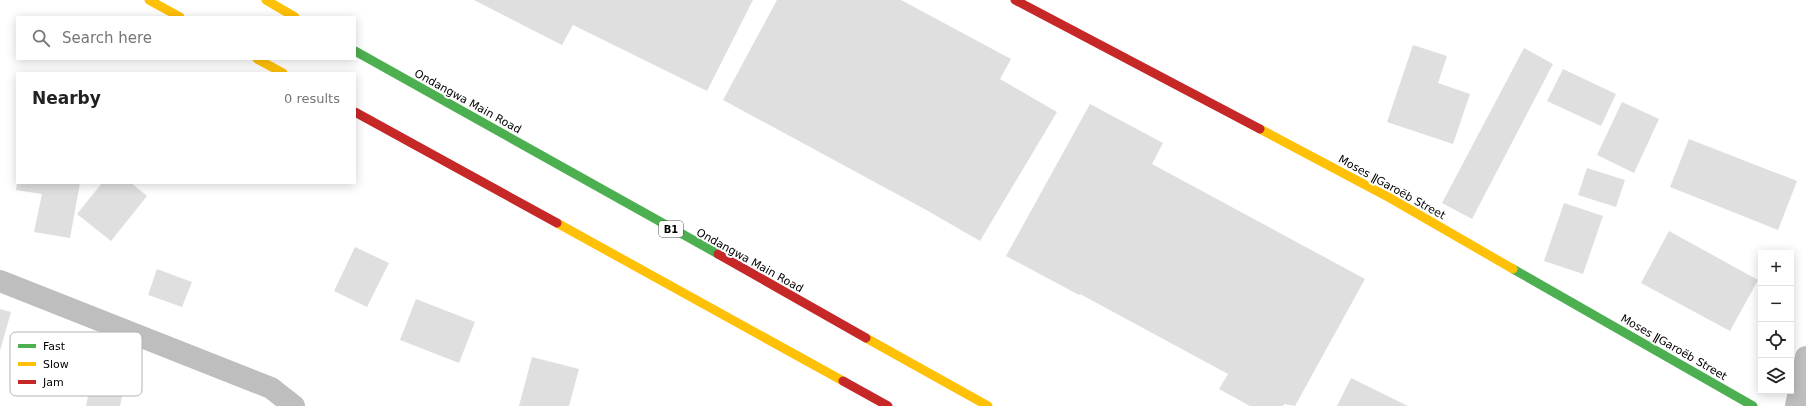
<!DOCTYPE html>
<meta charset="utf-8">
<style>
:root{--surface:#fff;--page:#f2f2f2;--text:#222;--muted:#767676;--line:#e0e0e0}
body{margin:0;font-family:"DejaVu Sans",sans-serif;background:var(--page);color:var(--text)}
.controls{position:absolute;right:12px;bottom:12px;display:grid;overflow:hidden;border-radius:0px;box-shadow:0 2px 10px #0003}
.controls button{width:36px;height:36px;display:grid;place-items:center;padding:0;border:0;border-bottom:1px solid var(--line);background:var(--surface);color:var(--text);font:20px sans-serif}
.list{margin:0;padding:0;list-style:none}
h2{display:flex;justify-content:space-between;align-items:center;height:52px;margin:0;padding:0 16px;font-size:17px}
h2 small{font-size:13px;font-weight:400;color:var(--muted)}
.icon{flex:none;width:22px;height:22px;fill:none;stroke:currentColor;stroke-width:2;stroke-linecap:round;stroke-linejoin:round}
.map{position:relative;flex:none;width:1806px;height:406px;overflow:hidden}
.search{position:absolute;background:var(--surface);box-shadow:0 2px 10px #0003;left:16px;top:16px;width:340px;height:44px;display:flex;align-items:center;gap:10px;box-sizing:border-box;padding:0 14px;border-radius:0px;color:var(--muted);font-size:15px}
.panel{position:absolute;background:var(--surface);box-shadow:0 2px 10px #0003;left:16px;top:72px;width:340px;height:112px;border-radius:0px}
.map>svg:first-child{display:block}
</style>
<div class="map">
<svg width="1806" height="406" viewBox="0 0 1806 406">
<rect width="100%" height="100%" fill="#fff"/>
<g fill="#dfdfdf">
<path d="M474 0H753L707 91 573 25 562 45Z"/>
<path d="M777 0H901L1011 59 1000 79 1057 112 980 241 928 211 723 100Z"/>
<path d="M1413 45 1447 56 1438 83 1470 94 1453 144 1387 122Z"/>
<path d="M1524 48 1553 64 1472 219 1442 203Z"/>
<path d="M1563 69 1616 94 1601 126 1547 101Z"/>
<path d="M1622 102 1659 119 1634 173 1597 155Z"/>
<path d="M1090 104 1163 143 1152 164 1365 279 1295 406 1284 404 1283 406H1250L1219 389 1228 374 1080 294 1079 295 1006 256Z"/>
<path d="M1689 139 1797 181 1778 230 1670 187Z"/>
<path d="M1587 168 1625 180 1616 207 1578 195Z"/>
<path d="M17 183H80L70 238 34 232 42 194 16 190Z"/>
<path d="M102 183H131L147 196 111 241 77 214Z"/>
<path d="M1564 203 1603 216 1583 274 1544 261Z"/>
<path d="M1669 231 1758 280 1730 331 1641 283Z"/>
<path d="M355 247 389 263 367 307 334 291Z"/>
<path d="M157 269 192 282 182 307 148 295Z"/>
<path d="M416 299 475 322 459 363 400 340Z"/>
<path d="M0 309 11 312 0 351Z"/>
<path d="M532 357 579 369 569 406H519Z"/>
<path d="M94 367 127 373 120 406H86Z"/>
<path d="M1351 378 1408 406H1337Z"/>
</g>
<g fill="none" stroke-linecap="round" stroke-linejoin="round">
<g stroke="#bebebe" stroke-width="22">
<path d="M0 281 271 388 294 406"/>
<path d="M1796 406 1806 357"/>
</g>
<g stroke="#4caf50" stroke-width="9">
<path d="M355 51 718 254"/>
<path d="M1513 269 1753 406"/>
</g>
<g stroke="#ffc107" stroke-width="9">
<path d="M149 0 180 17"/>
<path d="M266 0 295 17"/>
<path d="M257 59 283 73"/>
<path d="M1260 129 1390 198 1513 269"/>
<path d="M557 223 843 381"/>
<path d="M866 338 988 406"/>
</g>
<g stroke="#c62828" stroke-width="9">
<path d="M1015 0 1260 129"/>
<path d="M355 112 557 223"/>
<path d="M718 254 866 338"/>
<path d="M843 381 888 406"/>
</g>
</g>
<g text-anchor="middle" stroke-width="4" stroke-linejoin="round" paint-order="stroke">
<rect fill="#fff" stroke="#4c4c4c" stroke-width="1" x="659" y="221" width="24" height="16" rx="3"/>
<g font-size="10" font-weight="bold" fill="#000">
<text x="671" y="233">B1</text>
</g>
<g font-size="11" fill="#000" stroke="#fff">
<text transform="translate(468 101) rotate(29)" y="4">Ondangwa Main Road</text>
<text transform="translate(1392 187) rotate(29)" y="4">Moses ǁGaroëb Street</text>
<text transform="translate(750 260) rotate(29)" y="4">Ondangwa Main Road</text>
<text transform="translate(1674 347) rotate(30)" y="4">Moses ǁGaroëb Street</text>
</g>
</g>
<rect x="10" y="332" width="132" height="64" rx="6" fill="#fff" stroke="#b2b2b2" stroke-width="1"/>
<rect x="18" y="344" width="18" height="4" fill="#4caf50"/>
<rect x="18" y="362" width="18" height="4" fill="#ffc107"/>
<rect x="18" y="380" width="18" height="4" fill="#c62828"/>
<g font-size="11" fill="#000">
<text x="43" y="350">Fast</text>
<text x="43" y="368">Slow</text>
<text x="43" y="386">Jam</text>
</g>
</svg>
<div class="controls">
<button>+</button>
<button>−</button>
<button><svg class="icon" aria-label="locate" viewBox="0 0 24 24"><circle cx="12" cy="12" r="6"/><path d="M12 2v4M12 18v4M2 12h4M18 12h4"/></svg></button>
<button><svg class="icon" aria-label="layers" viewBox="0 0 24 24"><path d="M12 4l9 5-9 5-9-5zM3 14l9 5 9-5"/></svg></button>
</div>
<div class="search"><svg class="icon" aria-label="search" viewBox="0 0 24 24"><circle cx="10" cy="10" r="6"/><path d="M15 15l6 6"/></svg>Search here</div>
<section class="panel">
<h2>Nearby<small>0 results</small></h2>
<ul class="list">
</ul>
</section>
</div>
